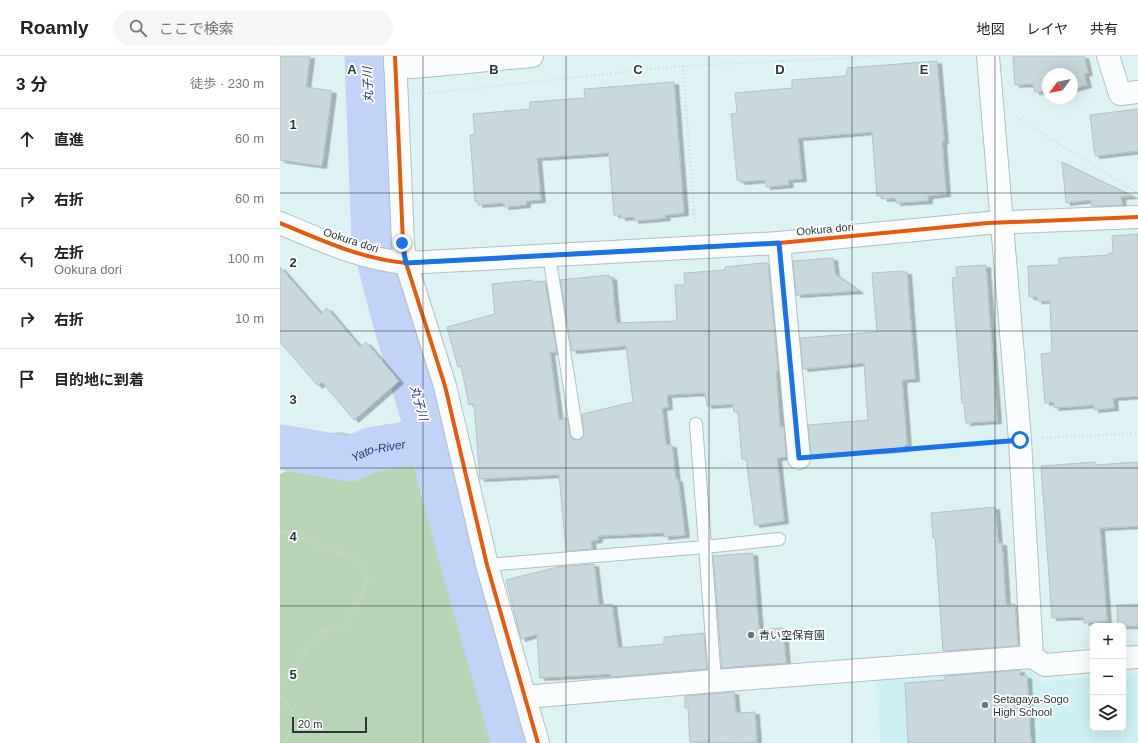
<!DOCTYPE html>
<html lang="ja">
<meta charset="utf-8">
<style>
:root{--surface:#fff;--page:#f6f6f6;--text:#222;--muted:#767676;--line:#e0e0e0}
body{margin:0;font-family:Helvetica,"Noto Sans JP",sans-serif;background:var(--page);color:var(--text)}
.controls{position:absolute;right:12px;bottom:12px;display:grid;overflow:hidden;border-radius:6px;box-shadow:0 4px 16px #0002}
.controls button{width:36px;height:36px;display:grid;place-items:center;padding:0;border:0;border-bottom:1px solid var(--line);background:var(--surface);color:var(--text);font:20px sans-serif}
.compass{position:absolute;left:762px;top:12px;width:36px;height:36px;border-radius:50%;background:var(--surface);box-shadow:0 4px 16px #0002;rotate:237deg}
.scale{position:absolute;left:12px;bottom:10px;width:75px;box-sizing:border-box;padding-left:4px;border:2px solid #283738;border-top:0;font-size:11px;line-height:14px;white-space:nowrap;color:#283738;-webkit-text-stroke:3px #fff;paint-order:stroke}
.stop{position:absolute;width:12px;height:12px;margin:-9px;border:3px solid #1a73e8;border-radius:50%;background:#fff}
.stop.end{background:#1a73e8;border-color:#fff;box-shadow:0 1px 4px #0008}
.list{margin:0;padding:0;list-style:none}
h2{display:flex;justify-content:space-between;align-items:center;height:52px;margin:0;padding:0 16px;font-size:17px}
h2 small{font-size:13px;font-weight:400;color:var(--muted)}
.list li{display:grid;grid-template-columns:26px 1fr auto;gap:12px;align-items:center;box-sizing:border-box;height:60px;padding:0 16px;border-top:1px solid var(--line)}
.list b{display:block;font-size:15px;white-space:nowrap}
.list p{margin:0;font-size:13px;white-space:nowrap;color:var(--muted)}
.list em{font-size:13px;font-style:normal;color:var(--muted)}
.icon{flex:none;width:22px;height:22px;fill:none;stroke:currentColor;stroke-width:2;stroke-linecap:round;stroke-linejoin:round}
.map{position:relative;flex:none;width:858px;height:687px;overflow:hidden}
header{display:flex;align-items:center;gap:24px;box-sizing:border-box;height:56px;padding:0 20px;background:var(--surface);border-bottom:1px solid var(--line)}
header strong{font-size:19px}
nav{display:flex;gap:22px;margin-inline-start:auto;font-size:14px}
.search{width:280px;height:36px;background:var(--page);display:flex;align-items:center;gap:10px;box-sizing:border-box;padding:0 14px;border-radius:22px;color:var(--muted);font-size:15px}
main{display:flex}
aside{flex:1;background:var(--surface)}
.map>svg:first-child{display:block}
</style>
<header>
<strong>Roamly</strong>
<div class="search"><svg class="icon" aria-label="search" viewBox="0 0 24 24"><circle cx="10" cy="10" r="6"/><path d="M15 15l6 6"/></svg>ここで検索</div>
<nav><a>地図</a><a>レイヤ</a><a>共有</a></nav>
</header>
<main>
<aside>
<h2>3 分<small>徒歩 · 230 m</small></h2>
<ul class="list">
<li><svg class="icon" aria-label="ahead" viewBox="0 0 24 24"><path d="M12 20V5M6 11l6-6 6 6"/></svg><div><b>直進</b></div><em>60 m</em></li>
<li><svg class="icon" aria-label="right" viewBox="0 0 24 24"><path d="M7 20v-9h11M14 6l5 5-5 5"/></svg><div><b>右折</b></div><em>60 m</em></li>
<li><svg class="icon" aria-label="left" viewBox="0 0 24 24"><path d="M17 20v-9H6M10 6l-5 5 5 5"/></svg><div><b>左折</b><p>Ookura dori</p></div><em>100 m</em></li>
<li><svg class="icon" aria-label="right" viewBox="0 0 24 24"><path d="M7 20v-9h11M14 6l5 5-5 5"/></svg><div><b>右折</b></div><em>10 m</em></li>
<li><svg class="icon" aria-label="arrive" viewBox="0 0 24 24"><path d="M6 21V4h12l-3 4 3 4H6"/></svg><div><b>目的地に到着</b></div></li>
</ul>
</aside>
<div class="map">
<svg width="858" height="687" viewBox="0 0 858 687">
<defs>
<filter id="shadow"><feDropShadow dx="4.5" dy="2.5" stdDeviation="0" flood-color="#0004"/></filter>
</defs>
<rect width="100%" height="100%" fill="#ddf2f3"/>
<path fill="#cdf1f4" d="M748 613 761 626 813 621V672H843V619L858 618V687H600L596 622Z"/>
<path fill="#b7d5b4" d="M61 376 86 381 129 377 155 391 170 444 198 582 227 687H0V418L12 413 35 385 47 378Z"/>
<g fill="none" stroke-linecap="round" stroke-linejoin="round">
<g stroke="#c1d3f6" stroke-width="45">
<path d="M87 0 94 185 116 268 150 384 181 500 234 687"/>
<path id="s1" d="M0 391 71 403 90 394 150 384"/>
</g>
</g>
<g fill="#c9d8dc" stroke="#b4c3c6" filter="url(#shadow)">
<path d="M0 0H30L26 31 52 35 42 110 0 104Z"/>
<path d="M733 0H804L808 17 804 18 807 29 792 33V18H768V35L755 36 753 28 735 29Z"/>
<path d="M657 5 664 85H662L666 138 648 140V145L616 147 615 142 603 143 602 140H597L592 76 518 82 522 123 508 124 509 129 486 131 485 124 460 126V124H457L451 58 457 57 455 37 512 32V24L566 20 567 12Z"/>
<path d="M394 26 404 157 385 159 386 162 354 165V161L341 162V159H334L329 97 257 102 261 144 246 145V149L224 151V147L198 149 197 145H195L190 79 195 78 193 58 250 53V46L305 42 304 33Z"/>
<path d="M858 53V95L815 100 810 59Z"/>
<path d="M782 106 819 124 853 140 841 141 842 149 833 150H812L811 144 786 147Z"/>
<path d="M858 178V340L833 342 834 352 814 354V349L774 352V346L765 347 761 298 772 297 770 245H757V241H749L748 210 779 209V202L829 199V197H833L832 180Z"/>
<path d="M553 202 555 218 579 235 516 239 513 205Z"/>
<path d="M482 207H488L498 315H496L500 371H504L506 401 497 402 504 465 475 469 466 403H462L458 356H454L453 348 427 350 425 337 387 339 388 351 382 352 386 389H392L396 424 398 423 405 479 384 481V477L318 480V484L311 485 312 493 286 495 279 419 200 423 194 348 189 349 181 310 178 311 167 271 215 258 212 228 252 224 253 226 265 225 277 296H270L279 364 287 362 291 381 294 384H298L301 383 304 379 302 358 353 346 346 290 292 295 280 224 329 219V222L332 221 336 267 397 265 395 229H405L404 217 445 214V211Z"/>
<path d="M706 209 717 365 686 367 684 347H682L672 222 677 221 676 211Z"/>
<path d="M0 211 41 258 47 252 80 291 86 286 119 325 74 364 42 326 38 330 0 286Z"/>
<path d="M622 215 623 216H627L635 323 622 324 627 389 624 390V393L597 395V394L531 399 528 369 588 364 584 307 523 313 520 282 597 276 592 217Z"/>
<path d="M815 406 816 409 858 406V470L820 472 827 565 804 567V561L772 562 761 410Z"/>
<path d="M715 451 718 487H722L726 549 735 548 738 590 663 595 655 481 653 482 651 457Z"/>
<path d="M473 497 479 574 503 572 506 607 442 612 433 500Z"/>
<path d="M314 508 319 549 332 548 338 592 384 588V581L424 577 427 613 331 621V618L260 622 257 578 241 583 226 524 278 511Z"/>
<path d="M858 548V570H838L837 549Z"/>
<path d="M740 614V620H747L751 687H628L625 627 665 624V620Z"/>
<path d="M454 636 456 657 475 656 477 686 462 687 410 686 408 652H405V640Z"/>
</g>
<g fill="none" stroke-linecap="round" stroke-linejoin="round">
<g stroke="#b1c1c2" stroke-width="14">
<g id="service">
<path d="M269 199 297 377"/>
<path d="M416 368 435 625"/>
<path d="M207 509 425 491 499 483"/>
</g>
</g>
<g stroke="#b1c1c2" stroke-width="24">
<g id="minor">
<path d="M115 0 123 187 126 207 165 330 207 509 258 687"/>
<path d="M708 0 740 384 752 601"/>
<path d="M828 0 840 38 858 36"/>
<path d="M115 10 134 11 252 0"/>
<path d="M499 187 519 402"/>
<path d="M843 602 858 601"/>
<path d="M245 641 435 625 752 601 765 609 813 605"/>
</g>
</g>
<g stroke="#b1c1c2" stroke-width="24">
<path id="tertiary" d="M0 167C40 184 82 203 126 207L499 187 708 167 858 161"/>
</g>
<g stroke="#d3d9da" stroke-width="2.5" stroke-dasharray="1 3" stroke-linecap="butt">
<path d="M403 10 415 167"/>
<path d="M140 38 403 10 607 0"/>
<path d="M736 61 856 136"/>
<path d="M763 382 858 377"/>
<path d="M543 400 716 386"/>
<path d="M438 409 497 404"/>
<path d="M0 476 3 475 45 491 78 505 89 521 67 568 42 576 0 627"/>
<path d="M0 641H3L13 656 11 674 5 687"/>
</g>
<use href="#service" stroke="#fafdfd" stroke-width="12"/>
<use href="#minor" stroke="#fafdfd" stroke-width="22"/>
<use href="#tertiary" stroke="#fafdfd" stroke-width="22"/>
<g stroke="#fff" stroke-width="6">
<g id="cycleway">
<path d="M115 0 123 187 126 207 165 330 207 509 258 687"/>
<path d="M0 167C40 184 82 203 126 207L499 187 708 167 858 161"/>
</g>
</g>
<use href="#cycleway" stroke="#e8590c" stroke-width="4"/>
</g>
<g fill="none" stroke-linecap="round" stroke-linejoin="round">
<path stroke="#1a73e8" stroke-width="5" d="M122 187 126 207 499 187 519 402 740 384"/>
</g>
<path fill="none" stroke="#283738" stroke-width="1" stroke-opacity="0.55" d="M143 0V687M286 0V687M429 0V687M572 0V687M715 0V687M0 137H858M0 275H858M0 412H858M0 550H858"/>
<g fill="#677879" stroke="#fff" stroke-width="1.5">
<circle cx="471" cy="579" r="4"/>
<circle cx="705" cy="649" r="4"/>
</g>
<g text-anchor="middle" stroke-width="3.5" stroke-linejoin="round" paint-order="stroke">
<g font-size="11" fill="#283738" stroke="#fff">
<text transform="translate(545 173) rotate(-5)" y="4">Ookura dori</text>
<text transform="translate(71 184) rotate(18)" y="4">Ookura dori</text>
</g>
<g font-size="11" fill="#283738" stroke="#fff" text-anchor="start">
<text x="479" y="583">青い空保育園</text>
<text x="713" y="647">Setagaya-Sogo<tspan x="713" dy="13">High School</tspan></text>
</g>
<g font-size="12" font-style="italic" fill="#29387f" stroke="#fff">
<text transform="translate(88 29) rotate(-92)" y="4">丸子川</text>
<text transform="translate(139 347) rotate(74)" y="4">丸子川</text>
<text dy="4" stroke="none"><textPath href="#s1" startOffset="101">Yato-River</textPath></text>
</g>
</g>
<g font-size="13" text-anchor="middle" font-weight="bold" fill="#283738" stroke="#fff" stroke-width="3.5" stroke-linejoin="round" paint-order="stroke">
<text x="72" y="18">A</text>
<text x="214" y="18">B</text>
<text x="358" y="18">C</text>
<text x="500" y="18">D</text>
<text x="644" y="18">E</text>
<text x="13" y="73">1</text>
<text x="13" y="211">2</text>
<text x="13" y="348">3</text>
<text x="13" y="485">4</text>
<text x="13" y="623">5</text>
</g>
</svg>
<div class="controls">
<button>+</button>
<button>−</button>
<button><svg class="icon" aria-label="layers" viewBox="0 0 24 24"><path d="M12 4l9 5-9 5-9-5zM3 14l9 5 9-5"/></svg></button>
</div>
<svg class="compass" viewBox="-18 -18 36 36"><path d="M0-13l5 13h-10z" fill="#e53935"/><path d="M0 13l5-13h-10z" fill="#767676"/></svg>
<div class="scale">20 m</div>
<div class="stop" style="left:740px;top:384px"></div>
<div class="stop end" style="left:122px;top:187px"></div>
</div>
</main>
